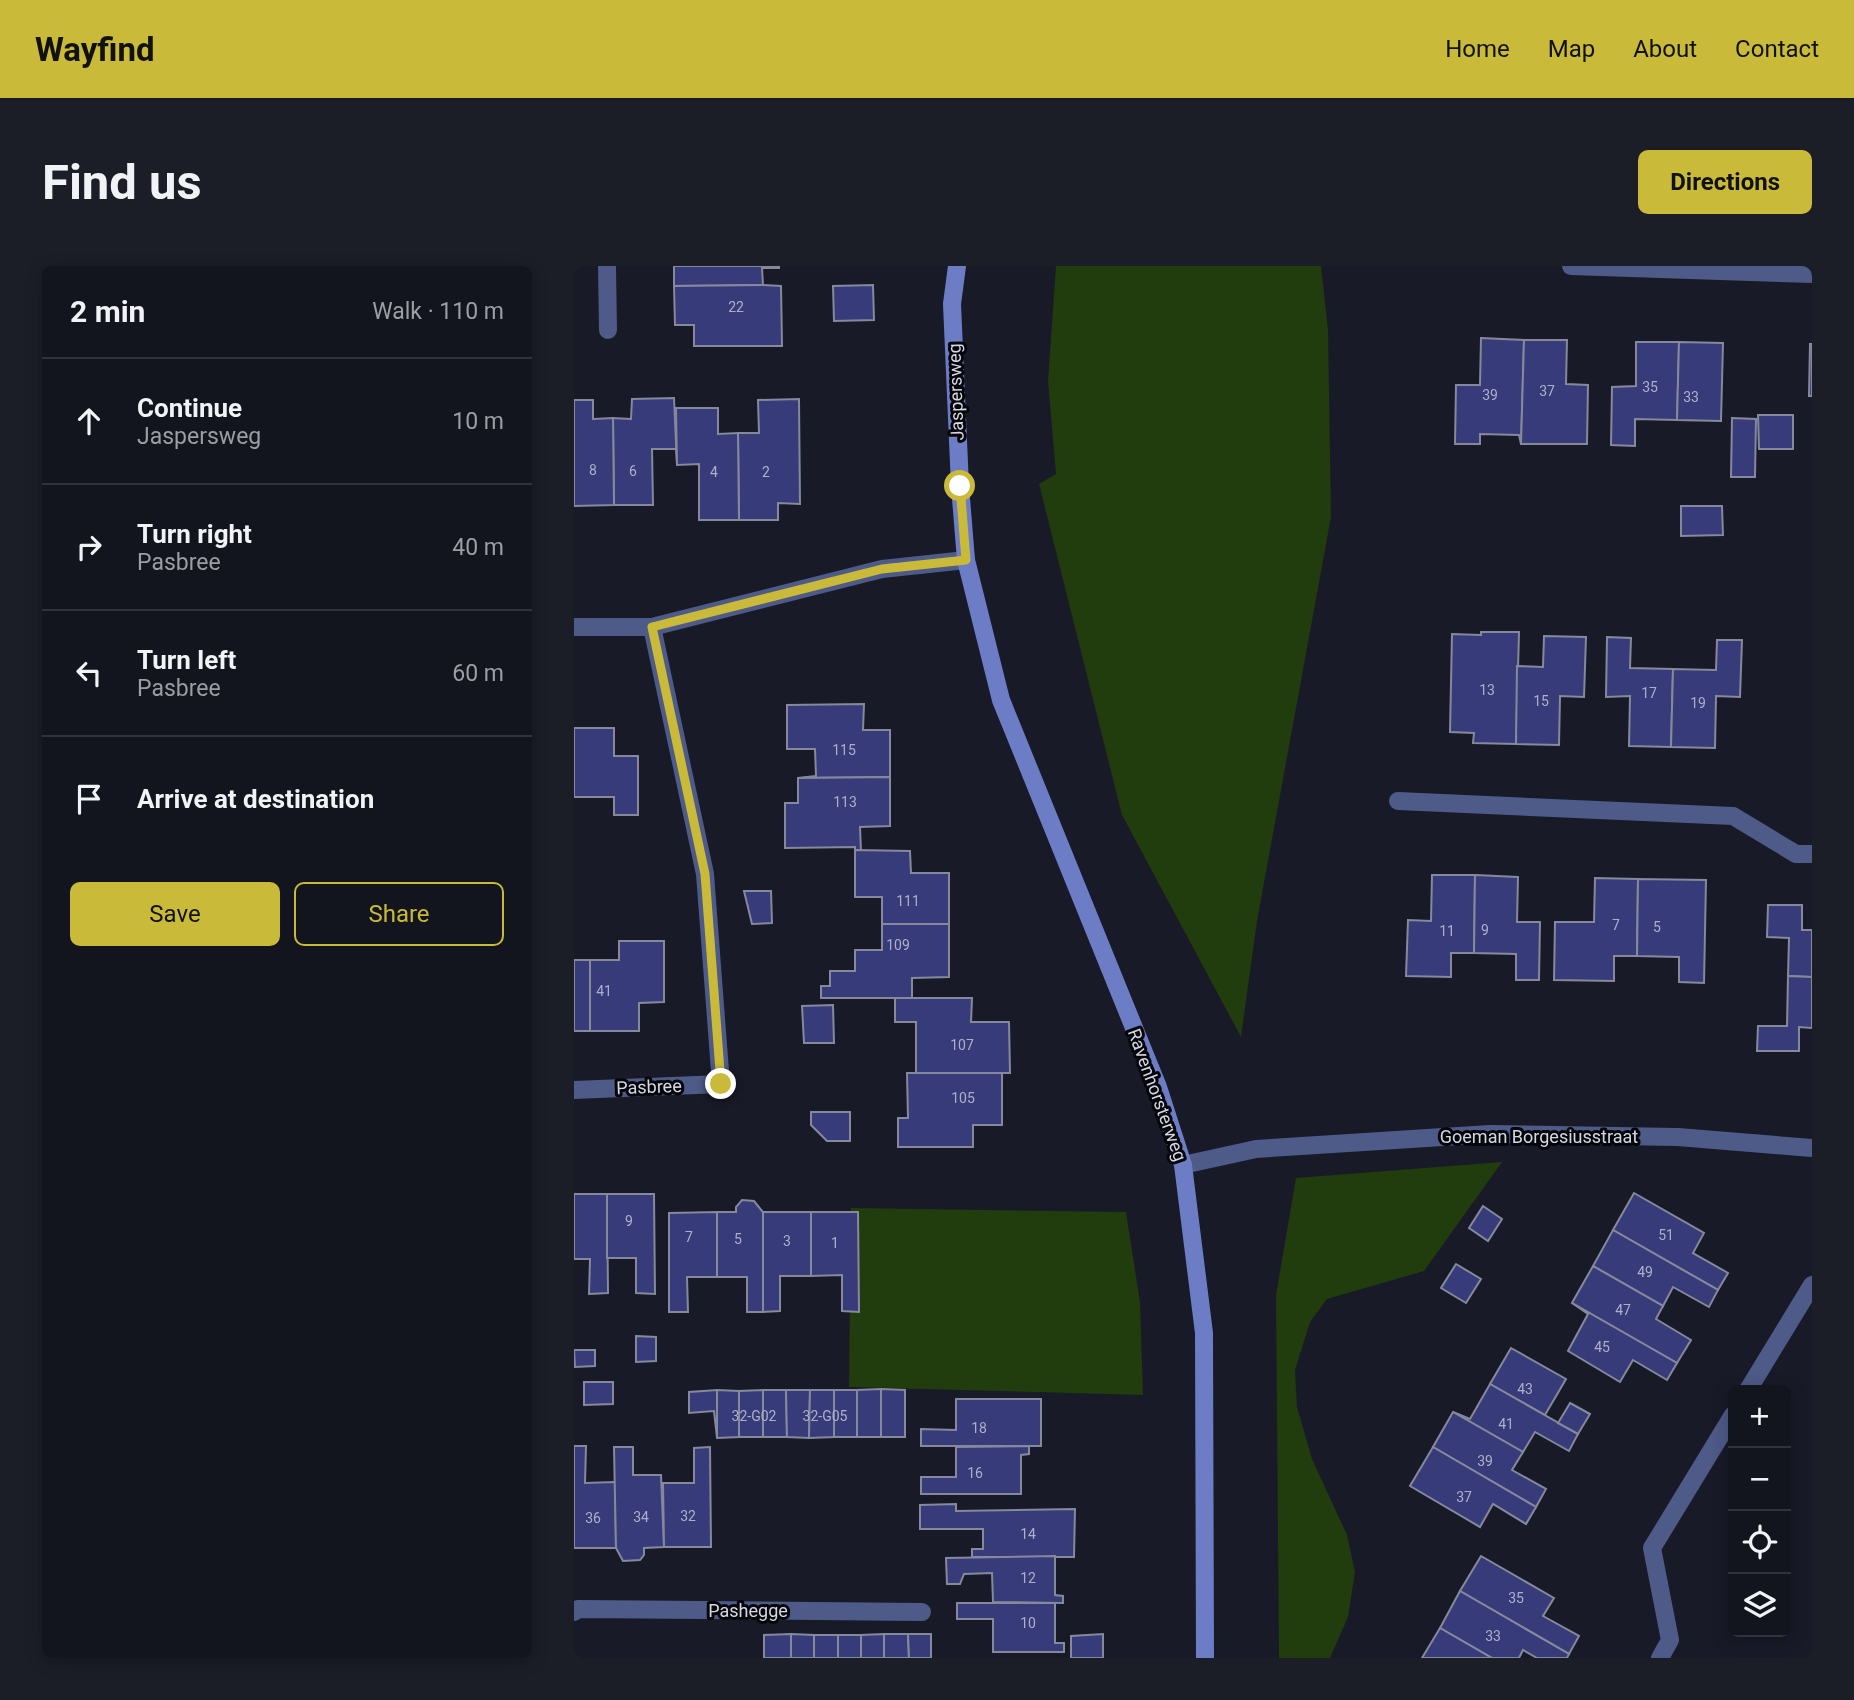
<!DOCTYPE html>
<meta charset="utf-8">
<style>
:root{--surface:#12141e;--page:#1b1d27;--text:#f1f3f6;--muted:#9c9ea4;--line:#31333c;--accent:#caba3a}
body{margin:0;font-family:Roboto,sans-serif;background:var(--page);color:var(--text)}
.controls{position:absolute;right:21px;bottom:21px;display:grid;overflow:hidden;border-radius:10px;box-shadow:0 4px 18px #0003}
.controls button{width:63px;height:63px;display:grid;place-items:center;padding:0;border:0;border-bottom:2px solid var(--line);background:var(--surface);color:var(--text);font:35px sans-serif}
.stop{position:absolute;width:21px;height:21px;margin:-16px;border:5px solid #caba3a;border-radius:50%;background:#fff}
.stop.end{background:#caba3a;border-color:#fff;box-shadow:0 2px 7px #0008}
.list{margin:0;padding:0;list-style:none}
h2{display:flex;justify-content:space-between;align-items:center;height:91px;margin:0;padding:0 28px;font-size:30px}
h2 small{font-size:23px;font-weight:400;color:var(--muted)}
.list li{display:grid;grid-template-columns:46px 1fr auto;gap:21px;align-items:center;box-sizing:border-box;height:126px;padding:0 28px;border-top:2px solid var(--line)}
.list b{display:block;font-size:26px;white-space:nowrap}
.list p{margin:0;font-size:23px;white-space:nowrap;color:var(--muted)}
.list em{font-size:23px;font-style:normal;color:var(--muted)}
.actions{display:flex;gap:14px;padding:21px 28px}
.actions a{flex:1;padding:16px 0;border:2px solid var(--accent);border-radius:10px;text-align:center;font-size:24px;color:var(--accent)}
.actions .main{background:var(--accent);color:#111}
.icon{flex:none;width:38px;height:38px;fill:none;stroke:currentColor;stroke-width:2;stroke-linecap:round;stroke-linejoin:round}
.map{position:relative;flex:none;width:1238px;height:1392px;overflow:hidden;border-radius:10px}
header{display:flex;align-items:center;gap:42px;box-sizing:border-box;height:98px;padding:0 35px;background:var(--accent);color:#111}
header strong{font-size:33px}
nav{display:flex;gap:38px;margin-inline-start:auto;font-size:24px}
.intro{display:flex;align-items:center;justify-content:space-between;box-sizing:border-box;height:168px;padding:0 42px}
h1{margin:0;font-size:49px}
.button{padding:18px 32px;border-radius:10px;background:var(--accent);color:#111;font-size:24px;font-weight:700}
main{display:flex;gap:42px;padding:0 42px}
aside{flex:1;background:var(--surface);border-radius:10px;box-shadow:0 4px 18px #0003}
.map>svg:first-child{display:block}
</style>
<header>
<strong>Wayfind</strong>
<nav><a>Home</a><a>Map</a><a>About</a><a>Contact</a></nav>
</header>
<div class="intro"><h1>Find us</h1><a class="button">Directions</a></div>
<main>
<aside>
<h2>2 min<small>Walk · 110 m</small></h2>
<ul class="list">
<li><svg class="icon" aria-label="ahead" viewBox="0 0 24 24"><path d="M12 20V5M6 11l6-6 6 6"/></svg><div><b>Continue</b><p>Jaspersweg</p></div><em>10 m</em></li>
<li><svg class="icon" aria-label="right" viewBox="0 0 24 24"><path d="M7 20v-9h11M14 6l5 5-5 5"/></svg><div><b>Turn right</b><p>Pasbree</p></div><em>40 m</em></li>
<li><svg class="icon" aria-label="left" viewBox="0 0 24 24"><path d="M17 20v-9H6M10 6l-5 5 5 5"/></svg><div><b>Turn left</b><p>Pasbree</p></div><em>60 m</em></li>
<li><svg class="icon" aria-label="arrive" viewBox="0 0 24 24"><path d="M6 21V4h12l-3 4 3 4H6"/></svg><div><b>Arrive at destination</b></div></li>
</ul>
<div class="actions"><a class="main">Save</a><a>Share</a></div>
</aside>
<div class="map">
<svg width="1238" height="1392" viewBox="0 0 1238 1392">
<rect width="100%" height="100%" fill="#181a28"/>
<g fill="#213c0d">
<path d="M482 0H747L754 64 757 251 683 655 667 771 548 549 465 218 482 208 474 115Z"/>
<path d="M928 896 850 1005 753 1033 736 1056 721 1104 723 1141 738 1193 773 1269 781 1306 774 1351 756 1392H705L702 1029 722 912Z"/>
<path d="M277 942 552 946 566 1036 569 1129 275 1121Z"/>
</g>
<g fill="#373b7a" stroke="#85899b" stroke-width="2">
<path d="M100 0H205V2H188L189 19 100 20Z"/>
<path d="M189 19 207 20 208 80H120V59H101L100 20Z"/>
<path d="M299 19 300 54 260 55 259 20Z"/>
<path d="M907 72 950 74 947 178 945 169 906 168V178H881L882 119H906Z"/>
<path d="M950 74H993L992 118 1014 119 1013 178H947Z"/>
<path d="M1062 76H1105L1103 154 1061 153V180L1037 179 1038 121 1062 120Z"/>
<path d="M1105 76 1149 77 1147 155 1103 154Z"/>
<path d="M1236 78H1238V130H1235Z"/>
<path d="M100 132 103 199 102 183H78L79 239H40L39 152 57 153 58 133Z"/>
<path d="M225 133 226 238 204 237V254H165L164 167H185L184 134Z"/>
<path d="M0 134H19V153L39 152 40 239 0 240Z"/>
<path d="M102 142H144V168L164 167 165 254H125V198L103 199Z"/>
<path d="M1184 149H1219V183H1185Z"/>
<path d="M1158 152 1182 153 1181 211H1157Z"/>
<path d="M1107 240H1148L1149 269 1107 270Z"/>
<path d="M907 366H945L942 478 899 477 900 467 876 466 878 368 907 369Z"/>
<path d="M970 370 1012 371 1010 431 986 430 985 479 942 478 943 400 969 401Z"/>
<path d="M1033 371 1057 372 1056 402 1099 403 1097 481 1055 480 1056 430 1032 431Z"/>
<path d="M1143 374H1168L1166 431 1142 430 1141 482 1097 481 1099 403 1142 404Z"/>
<path d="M290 438 289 464H316V511L224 512 242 510 241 483H213V439Z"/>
<path d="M0 462H40V490H64V549H40V531H0Z"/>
<path d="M316 511V560L286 561 287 585 281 584V581L211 582V537H224V512Z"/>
<path d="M281 584 336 585 337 607H375V658H308V631H281Z"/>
<path d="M858 609H901L900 687H877V711L832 710 834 654 857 655Z"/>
<path d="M901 609 944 611 943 656H966L965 714H942V688L900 687Z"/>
<path d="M1021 612 1064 613 1063 690H1040V715L980 714 981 656H1020Z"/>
<path d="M1064 613 1132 614 1130 717 1105 716V691L1063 690Z"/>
<path d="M170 625H197L198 657 178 658Z"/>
<path d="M1194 639H1228V664H1238V711L1214 710 1215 672 1193 671Z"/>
<path d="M308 658H375V711L338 712V732H247V720H256V705H281V684H308Z"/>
<path d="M45 675H90V736L65 737V765H16V694H45Z"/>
<rect x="0" y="694" width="16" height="71"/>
<path d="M1214 710 1238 711V762L1225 761V785H1183L1184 760H1213Z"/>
<path d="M321 732H398L397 756H435L436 807H342V756H321Z"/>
<path d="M259 739 260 777H230L228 740Z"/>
<path d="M333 807H428V859H399V881H324V852H334Z"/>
<path d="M237 846H276V875H253L237 859Z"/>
<path d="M1060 927 1130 967 1119 987 1154 1007 1144 1024 1039 964Z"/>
<path d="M0 928H33L34 1027 15 1028 16 993H0Z"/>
<path d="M33 928H80L81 1028 62 1027V992H33Z"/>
<path d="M168 934 180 935 189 946V1046H173V1011H143V946H162V941Z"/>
<path d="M909 940 928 953 914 975 895 962Z"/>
<path d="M143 946V1011H113L114 1046H95V947Z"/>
<path d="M189 946H237V1010H206V1045L189 1046Z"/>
<path d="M237 946H284L285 1046 268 1045V1009L237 1010Z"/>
<path d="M1039 964 1144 1024 1135 1041 1099 1021 1089 1040 1019 1000Z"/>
<path d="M882 998 907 1013 892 1037 867 1022Z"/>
<path d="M1019 1000 1089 1040 1082 1053 1117 1074 1103 1097 998 1037Z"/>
<path d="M998 1037 1103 1097 1093 1114 1059 1094 1046 1116 994 1085 1014 1048Z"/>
<path d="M62 1070 82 1071V1095L62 1096Z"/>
<path d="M937 1082 992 1113 971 1149 916 1118Z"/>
<path d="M0 1084H21V1100L1 1101Z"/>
<path d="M10 1116H39V1138L10 1139Z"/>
<path d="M916 1118 1004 1168 995 1185 961 1166 949 1186 879 1146 896 1153Z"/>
<path d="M307 1123 331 1124V1171H307Z"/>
<path d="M307 1123V1171H283V1124Z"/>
<path d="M143 1124 165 1125V1171L143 1172Z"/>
<path d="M143 1124V1172L140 1145 115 1147V1126Z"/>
<path d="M189 1124V1171H165V1125Z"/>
<path d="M189 1124H212L213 1171H189Z"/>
<path d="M212 1124H236L235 1172 213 1171Z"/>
<path d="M236 1124H260V1171L235 1172Z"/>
<rect x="260" y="1124" width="23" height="47"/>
<path d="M382 1133H467V1180H347V1163L382 1164Z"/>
<path d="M996 1137 1016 1148 1004 1168 984 1157Z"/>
<path d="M879 1146 949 1186 938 1204 972 1223 962 1241 859 1181Z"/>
<path d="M0 1180H12L11 1217 41 1216 42 1282H0Z"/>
<path d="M455 1180V1188L447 1189V1228H347V1211H382V1181Z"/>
<path d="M40 1181H59V1209H87L90 1281 70 1282V1289L66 1294 49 1295 42 1282Z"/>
<path d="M136 1181 137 1281H90L89 1217H120V1182Z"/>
<path d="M859 1181 962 1241 952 1258 919 1238 906 1261 836 1220Z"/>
<path d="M382 1238V1245L501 1243 500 1291H398V1283H409V1263H346V1239Z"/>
<path d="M481 1290V1329L489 1330V1337L419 1336 418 1307 390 1308 386 1318H373L372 1292Z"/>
<path d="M907 1290 980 1332 969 1350 1005 1370 995 1388 886 1325Z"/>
<path d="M886 1325 995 1388 993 1392H963L949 1384 945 1392H918L866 1362Z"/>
<path d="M383 1337H481V1377H490V1386H419V1353H383Z"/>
<path d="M866 1362 918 1392H848Z"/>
<path d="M217 1368 240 1369V1392H217Z"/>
<path d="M217 1368V1392H190V1369Z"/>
<path d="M310 1368H334L335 1392H310Z"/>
<path d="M310 1368V1392H287V1369Z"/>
<path d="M334 1368H357V1392H335Z"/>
<path d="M529 1368V1392H497V1370Z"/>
<rect x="240" y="1369" width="24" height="23"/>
<rect x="264" y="1369" width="23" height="23"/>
</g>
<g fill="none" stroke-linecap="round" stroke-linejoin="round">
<g stroke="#4e5a87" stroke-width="18">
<path d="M33 0 34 64"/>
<path d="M997 0 1238 8"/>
<path d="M0 361H78L308 303 392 294"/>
<path d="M824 535 1159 550 1222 588H1238"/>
<path d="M0 824 147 818 131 608 78 361"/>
<path d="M609 899 682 883 916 868 1104 871 1238 882"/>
<path d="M1174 1124 1238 1019"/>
<path d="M0 1346 4 1343 348 1346"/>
<path d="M1086 1392 1096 1374 1078 1282 1159 1149"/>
</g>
<path stroke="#6c7dc6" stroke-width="18" d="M383 0 378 38 386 220 392 294 427 434 584 821 609 899 630 1067 631 1392"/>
</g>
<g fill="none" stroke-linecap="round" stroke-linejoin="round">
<path stroke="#caba3a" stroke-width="9" d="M147 818 131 608 78 361 308 303 392 294 386 220"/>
</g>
<g text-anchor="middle" stroke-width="6" stroke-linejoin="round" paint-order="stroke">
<g font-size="14" fill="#aeb0c7">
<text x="162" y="46">22</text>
<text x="1076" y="126">35</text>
<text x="973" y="130">37</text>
<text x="916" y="134">39</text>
<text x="1117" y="136">33</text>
<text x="19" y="209">8</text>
<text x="59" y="210">6</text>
<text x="140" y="211">4</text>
<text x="192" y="211">2</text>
<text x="913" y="429">13</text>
<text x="1075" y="432">17</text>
<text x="967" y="440">15</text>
<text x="1124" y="442">19</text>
<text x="270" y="489">115</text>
<text x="271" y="541">113</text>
<text x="334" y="640">111</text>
<text x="1042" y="664">7</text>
<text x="1083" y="666">5</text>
<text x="911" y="669">9</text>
<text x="873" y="670">11</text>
<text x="324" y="684">109</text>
<text x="30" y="730">41</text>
<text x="388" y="784">107</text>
<text x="389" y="837">105</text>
<text x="55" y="960">9</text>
<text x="1092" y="974">51</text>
<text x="115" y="976">7</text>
<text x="164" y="978">5</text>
<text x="213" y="980">3</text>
<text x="261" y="982">1</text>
<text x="1071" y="1011">49</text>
<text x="1049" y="1049">47</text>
<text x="1028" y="1086">45</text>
<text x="951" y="1128">43</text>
<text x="180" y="1155">32-G02</text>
<text x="251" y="1155">32-G05</text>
<text x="932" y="1163">41</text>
<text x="405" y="1167">18</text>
<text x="911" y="1200">39</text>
<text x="401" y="1212">16</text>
<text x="890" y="1236">37</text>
<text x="114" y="1255">32</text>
<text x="67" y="1256">34</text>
<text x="19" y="1257">36</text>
<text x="454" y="1273">14</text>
<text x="454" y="1317">12</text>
<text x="942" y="1337">35</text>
<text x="454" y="1362">10</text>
<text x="919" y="1375">33</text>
</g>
<g font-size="18" fill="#d6d7e1" stroke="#05060b">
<text transform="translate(382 126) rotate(-92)" y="6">Jaspersweg</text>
<text transform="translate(75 821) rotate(-2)" y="6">Pasbree</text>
<text transform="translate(583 829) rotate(70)" y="6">Ravenhorsterweg</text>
<text x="965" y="877">Goeman Borgesiusstraat</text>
<text x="174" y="1351">Pashegge</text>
</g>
</g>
</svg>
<div class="controls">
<button>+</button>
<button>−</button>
<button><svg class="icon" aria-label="locate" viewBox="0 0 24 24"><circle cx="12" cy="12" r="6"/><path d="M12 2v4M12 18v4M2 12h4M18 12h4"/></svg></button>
<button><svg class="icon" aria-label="layers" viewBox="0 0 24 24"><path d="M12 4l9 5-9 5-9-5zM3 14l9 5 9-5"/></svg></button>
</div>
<div class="stop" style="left:386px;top:220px"></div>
<div class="stop end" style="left:147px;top:818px"></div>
</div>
</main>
